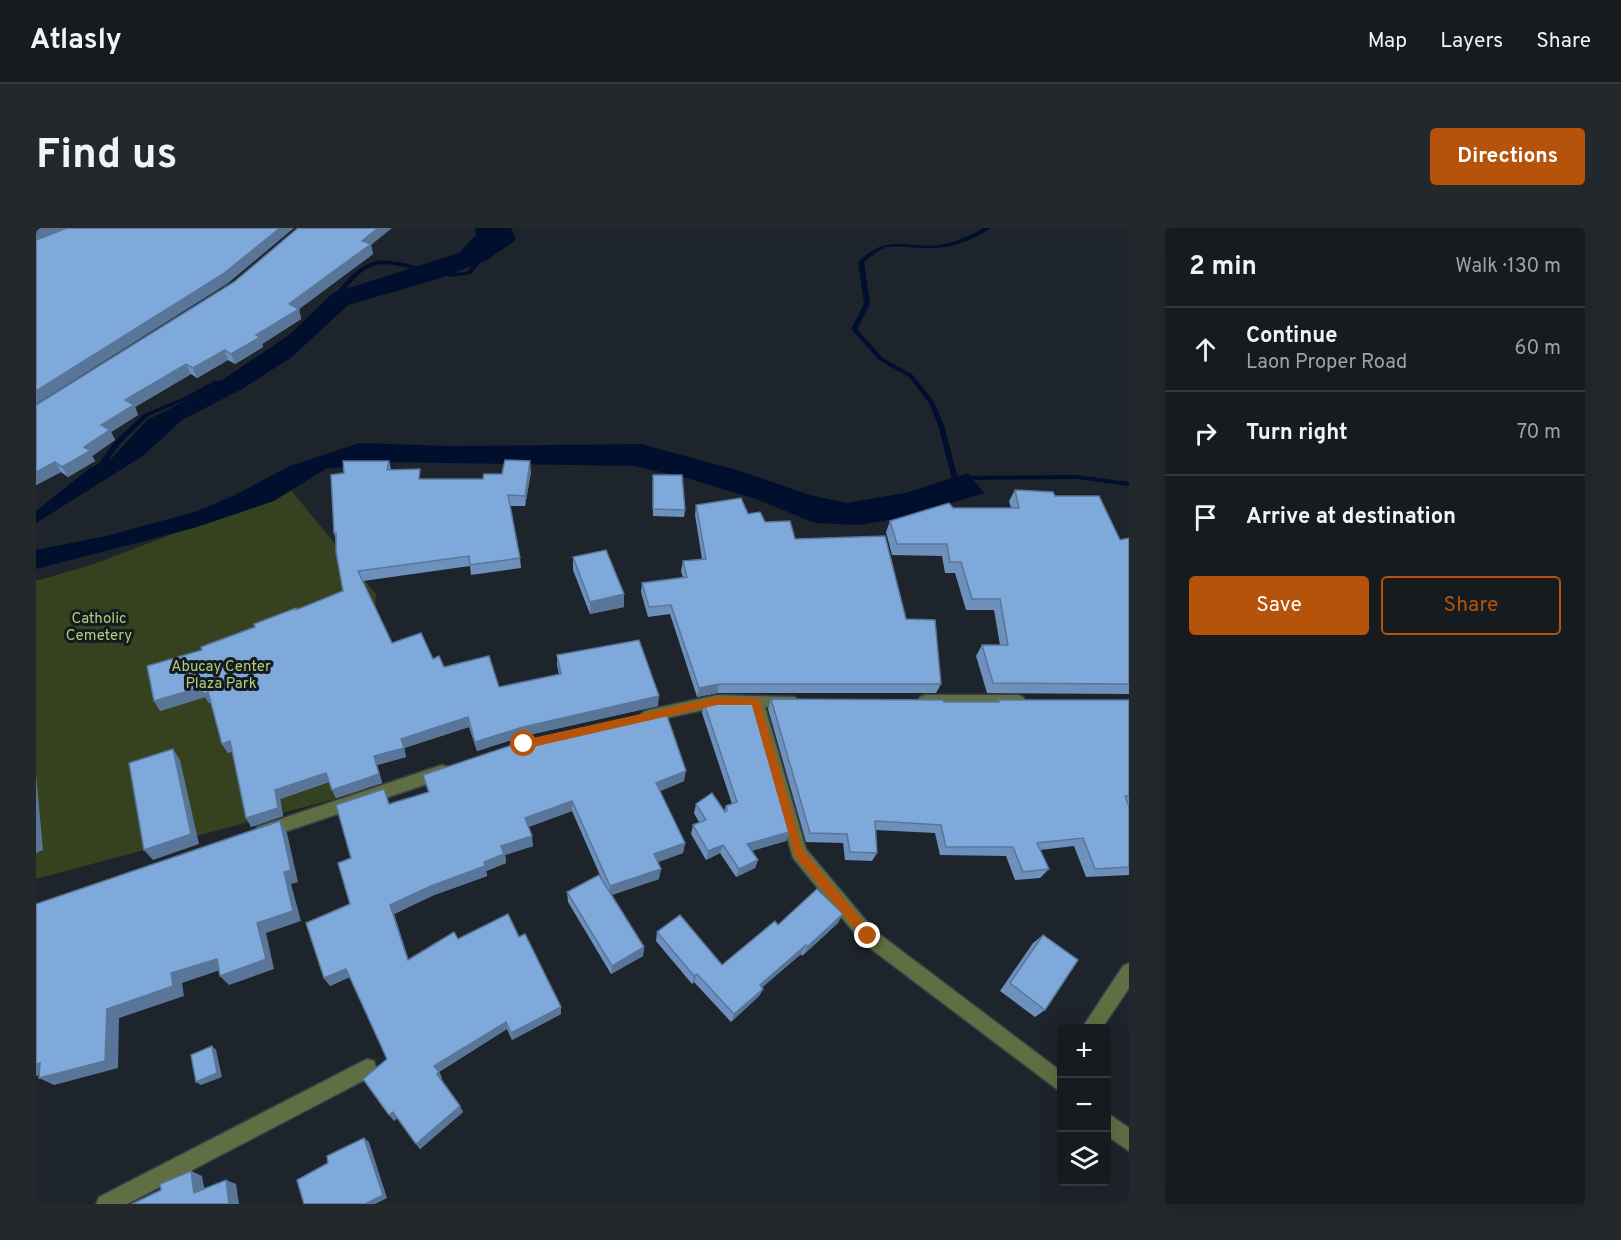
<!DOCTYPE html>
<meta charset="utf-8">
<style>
:root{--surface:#161b20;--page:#23282d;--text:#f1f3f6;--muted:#9ea1a5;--line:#35393e;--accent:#b45309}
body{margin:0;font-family:Overpass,sans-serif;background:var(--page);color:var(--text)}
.controls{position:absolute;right:18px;bottom:18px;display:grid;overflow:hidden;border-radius:6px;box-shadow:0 6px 24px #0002}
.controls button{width:54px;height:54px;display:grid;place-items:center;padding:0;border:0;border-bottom:2px solid var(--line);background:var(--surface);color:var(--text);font:30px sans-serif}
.stop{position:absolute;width:18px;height:18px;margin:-14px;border:4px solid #b45309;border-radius:50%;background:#fff}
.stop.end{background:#b45309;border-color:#fff;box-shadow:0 2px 6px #0008}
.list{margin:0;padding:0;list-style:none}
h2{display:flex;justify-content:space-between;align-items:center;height:78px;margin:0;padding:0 24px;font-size:26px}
h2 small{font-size:20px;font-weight:400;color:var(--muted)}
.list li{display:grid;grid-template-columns:39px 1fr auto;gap:18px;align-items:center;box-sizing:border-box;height:84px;padding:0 24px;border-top:2px solid var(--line)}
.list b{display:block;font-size:22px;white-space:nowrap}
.list p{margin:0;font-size:20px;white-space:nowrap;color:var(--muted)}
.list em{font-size:20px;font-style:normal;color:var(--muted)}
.actions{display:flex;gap:12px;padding:18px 24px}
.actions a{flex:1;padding:14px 0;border:2px solid var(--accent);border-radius:6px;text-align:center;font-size:21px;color:var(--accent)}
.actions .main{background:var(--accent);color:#fff}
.icon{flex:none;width:33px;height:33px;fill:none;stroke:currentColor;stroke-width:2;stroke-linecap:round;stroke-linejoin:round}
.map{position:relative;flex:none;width:1093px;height:976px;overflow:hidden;border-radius:6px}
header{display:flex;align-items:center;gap:36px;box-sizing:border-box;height:84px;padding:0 30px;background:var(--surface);border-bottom:2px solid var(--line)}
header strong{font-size:28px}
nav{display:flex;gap:33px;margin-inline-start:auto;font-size:21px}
.intro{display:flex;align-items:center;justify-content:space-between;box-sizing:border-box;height:144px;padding:0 36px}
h1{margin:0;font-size:42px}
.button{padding:15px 27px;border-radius:6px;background:var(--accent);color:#fff;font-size:21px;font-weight:700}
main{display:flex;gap:36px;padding:0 36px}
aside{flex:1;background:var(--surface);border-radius:6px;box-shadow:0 6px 24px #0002}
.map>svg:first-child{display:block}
</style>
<header>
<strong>Atlasly</strong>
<nav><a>Map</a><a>Layers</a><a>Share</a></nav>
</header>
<div class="intro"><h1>Find us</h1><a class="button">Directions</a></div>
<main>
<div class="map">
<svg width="1093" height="976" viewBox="0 0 1093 976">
<rect width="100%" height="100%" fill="#1e242b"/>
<path fill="#36421f" d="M254 261 340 366 328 563 0 651V353L58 336Z"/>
<g fill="#000f2e">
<path d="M439 0H475L480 12 451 32 402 51 312 77 256 129 206 161 146 192 108 227 0 295V283L54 240 76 230 111 192 173 161 253 107 297 65 423 25 440 7Z"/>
<path d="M323 215 415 218 605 216 704 243 774 267 810 275 869 265 932 245 948 265 866 290 823 297 779 295 720 271 647 249 598 238 352 234 289 241 238 273 158 300 0 341V322L70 308 162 283 201 266 254 238Z"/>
</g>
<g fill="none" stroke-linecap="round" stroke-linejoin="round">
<g fill="#000f2e" fill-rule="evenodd">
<path d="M947 0H954C934 15 908 22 884 20 873 20 862 17 851 19 842 22 835 29 828 34L834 76 821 101 847 130 877 147 898 174 908 197 922 251 919 253 916 251 902 197 893 175 873 149 843 132 815 101 828 76 822 34C852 5 868 21 903 17 918 15 934 8 947 0Z"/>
<path d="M448 24 451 26 435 46 414 49 401 45 404 43 414 45 431 44 446 25Z"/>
<path d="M345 32 369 35 389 41 386 43C336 31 334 32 301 71H297V69C311 52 322 36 345 32Z"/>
<path d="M194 152 197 154 196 155 181 156 155 170 112 188 83 217 64 243H60V239L79 213 108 186 151 168 178 153Z"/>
<path d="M1041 247 1093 254V258L1041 251 926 252 923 250 926 248Z"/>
</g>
<g stroke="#3a4047" stroke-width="3">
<g id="minor">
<path d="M681 467 759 469 761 473 759 477 729 479 770 621 838 702 1026 844V865L826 714 757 630 714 479H681L612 494 607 492 604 488 607 484 612 482Z"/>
<path d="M889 467H982L987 469 989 473 987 477 982 479H889L884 477 882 473 884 469Z"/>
<path d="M406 537 412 539 414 544 412 549 227 611 221 609 219 604 221 599 227 597Z"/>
<path d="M1093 735V760L1066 800H1046L1087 738Z"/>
<path d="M331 831 338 833 340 840 338 847 91 976H60L63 969Z"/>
<path d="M1070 884 1093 900V923L1070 907Z"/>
</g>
</g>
<use href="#minor" fill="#5f6e43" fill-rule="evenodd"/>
</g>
<g fill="#6d90bc">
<path d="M335 17 337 26 263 81 265 91 226 116 227 119 199 136 192 132 161 150 155 146 99 179 102 187 75 204 79 212 56 228 59 233 32 249 25 244 0 257V177Z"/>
<path d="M353 233 355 242 386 251H447L466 246 495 244 489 278H474L484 330 485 340 435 347 434 338 327 353 356 415 397 431 408 439 463 459 523 446 521 437V427L622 478 488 508 441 523 433 499 368 520 370 529 341 537 346 555 300 570 293 554 244 571 247 588 215 599 196 523 192 525 186 516 175 475H173L169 469 124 483 166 422 307 363 300 313 298 305 308 245Z"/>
<path d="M617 247 649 282 648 289 617 288Z"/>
<path d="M979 262 1019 268 1084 312 1093 310V466L951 465 940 428 946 417H964L958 382H930L919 345H909L906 328 856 327 850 304 854 293 917 280H975L973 273Z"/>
<path d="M660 277 712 286 729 294 759 311 870 391 905 456 900 465H681L661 469 634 386 612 389 605 364 606 355 647 350 645 343 647 333 666 331 659 287Z"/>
<path d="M537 329 588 379 554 386 537 342Z"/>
<path d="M735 471 908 474H961L962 472H1093V577H1092L1093 579V647L1050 649 1038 618 1004 622 1013 641 1004 650 979 652 970 628 904 627 899 605 839 602 841 625 836 633 809 632 807 615 770 614 732 481Z"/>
<path d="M668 475 753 604 750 613 715 623 722 632 719 640 700 649 684 625 670 632 655 606 657 597 663 594 658 585 660 576 688 583 690 578 696 576 666 485Z"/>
<path d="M387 547 648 553 624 563 649 615 647 625 621 634 623 651 575 667 608 719 607 728 575 746 532 674 531 664 567 654 536 583 492 599 497 618 469 627 470 635 450 643 451 648 398 667 358 686 372 731 422 711 483 709 525 779V786L476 812 471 801 403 844 406 850 405 852 427 884 384 921 361 890 358 893 351 831 314 749 294 758 288 750 314 676 315 630 353 576 392 564Z"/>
<path d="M802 695 766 728 765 726 726 759 727 761 723 768 695 794 658 754 656 756 620 713 621 704 686 737 742 697Z"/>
<path d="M1007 707 1009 782 999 789 964 763 997 715Z"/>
</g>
<g fill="#597699">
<path d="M2 0H34L0 13V1Z"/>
<path d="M244 0H258L191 56 0 176V163Z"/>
<path d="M342 0H356L335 17 337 26 263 81 265 91 226 116 227 119 199 136 195 126 220 107 253 76Z"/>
<path d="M189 122 192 132 161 150 157 140Z"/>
<path d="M150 136 155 146 99 179 102 187 75 204 79 212 56 228 59 233 32 249 26 239 48 219 65 197 89 172Z"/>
<path d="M494 233 495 244 489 278V268Z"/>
<path d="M19 234 25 244 0 257V244Z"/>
<path d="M588 366V379L554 386V374Z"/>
<path d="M683 456 681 465 661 469 663 460Z"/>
<path d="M166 459 172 464 177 474 173 475 169 469 124 483 118 473Z"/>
<path d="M623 468 622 478 488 508 441 523 439 514 487 499Z"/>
<path d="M432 489 433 499 368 520 365 511Z"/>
<path d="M194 513 200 522 192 525 186 516Z"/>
<path d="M368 520 370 529 341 537 346 555 300 570 296 562 338 528Z"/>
<path d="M137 521 144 532 163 616 117 632 108 622Z"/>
<path d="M650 543 648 553 618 566 620 555Z"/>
<path d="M290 545 294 553 244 571 247 588 215 599 210 590 239 562Z"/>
<path d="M0 546 7 622 0 625Z"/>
<path d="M536 573V583L490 600 489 590Z"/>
<path d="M244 593 251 605 262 654 255 656 265 693 230 705 238 741 193 757 184 748 221 695 248 644Z"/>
<path d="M753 604 750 613 708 625 711 616Z"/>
<path d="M496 608 497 618 469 627 470 635 450 643 451 648 398 667 358 686 375 740 372 732 354 677 448 634 465 618Z"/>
<path d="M649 615 647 625 617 636 618 626Z"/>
<path d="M687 617 684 625 670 632 672 623Z"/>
<path d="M722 632 719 640 700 649 703 641Z"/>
<path d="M625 641 623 651 573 668 574 658Z"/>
<path d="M807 686 802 695 766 728 771 719Z"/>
<path d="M770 717 765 726 720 765 724 757Z"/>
<path d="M608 719 607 728 575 746 576 738Z"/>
<path d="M181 731 190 740 146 755 148 768 83 790 82 840 18 857 3 850 71 781 135 745Z"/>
<path d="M310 741 315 748 294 758 288 750Z"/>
<path d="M661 746 658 754 656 756 658 748Z"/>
<path d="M727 761 723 768 695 794 698 786Z"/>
<path d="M525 779V786L476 812 475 805Z"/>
<path d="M470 794 471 801 402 844 398 838Z"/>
<path d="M176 818 180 822 186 849 165 857 160 854Z"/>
<path d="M4 835 19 842 0 848V836Z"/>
<path d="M403 844 406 850 404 852 401 846Z"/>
<path d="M424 878 427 884 384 921 380 916Z"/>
<path d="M357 884 361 889 358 893 353 887Z"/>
<path d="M328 910 333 914 351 970 339 976H329Z"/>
<path d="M155 943 166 948 170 969 158 965Z"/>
<path d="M190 952 200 956 203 976H193Z"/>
</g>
<g fill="#7fa8db" stroke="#597699" stroke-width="1.5">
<path d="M31 0H244L187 46 0 163V12Z"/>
<path d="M262 0H342L326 13 335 16 253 76 263 81 220 107 224 109 195 126 189 122 157 140 150 136 89 172 98 177 65 197 74 202 48 219 54 223 26 239 19 234 0 244V177L198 54Z"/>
<path d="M469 232 494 233 489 268 472 267 484 330 434 337 433 328 322 343 356 415 385 405 397 431 403 428 408 439 453 428 463 459 525 446 521 427 603 412 623 468 487 499 439 514 432 489 365 511 368 520 338 528 343 546 296 562 290 545 239 562 242 580 210 590 194 513 186 516 172 464 167 466 166 459 118 473 111 438 166 422 165 419 219 399 218 396 260 380V382L307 363 300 324V305H298L295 247 308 245 307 233H353L351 242 384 241 383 251H447L448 246H466Z"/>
<path d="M617 247H646L649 282 617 281Z"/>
<path d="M979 262 1017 264 1019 268H1063L1084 312 1093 310V456L957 455 946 417H972L964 371H936L925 334H914L911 316H861L854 293 913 275 917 280H983Z"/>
<path d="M705 270 712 286 724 284 729 294 754 293 759 311 849 308 870 391 899 392 905 456H683L663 460 635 377 613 379 606 355 651 349 647 333 670 331 660 277Z"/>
<path d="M570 322 588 366 554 374 537 329Z"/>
<path d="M683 471H715L753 604 711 616 722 632 703 641 687 617 672 623 657 597 670 592 660 576 676 565 689 584 691 582 690 578 701 574 668 475Z"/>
<path d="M735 471 907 472 908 474H963L962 472H1093V568H1089L1093 579V639L1059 641 1047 610 1001 615 1013 641 987 644 977 619H910L905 597 839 593 841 625 814 624 811 606 774 605Z"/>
<path d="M629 482 650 543 620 555 649 615 618 626 625 641 574 658 536 573 489 590 496 608 465 618 468 626 448 634 449 638 395 658 354 677 372 732 418 704 422 711 472 686 483 709 489 706 525 779 475 805 470 794 398 838 403 844 401 846 424 878 380 916 357 884 353 887 327 851 351 831 310 741 288 750 270 695 314 676 302 635 315 630 300 577 348 561 353 576 393 564 387 547 488 513Z"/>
<path d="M137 521 155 606 108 622 93 535Z"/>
<path d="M244 593 255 642 248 644 257 683 221 695 230 731 184 748 181 731 135 745 137 758 71 781 69 833 3 850 4 835 0 836V676Z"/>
<path d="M563 647 608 719 576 738 531 664Z"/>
<path d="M781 661 807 686 771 719 770 717 724 757 727 761 698 786 661 746 658 748 621 704 644 687 686 737 739 693 742 697Z"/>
<path d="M1007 707 1042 732 1009 782 974 755Z"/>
<path d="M176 818 181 845 160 854 155 827Z"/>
<path d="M328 910 347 967 329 976H268L261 952 292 935 291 928Z"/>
<path d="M155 943 158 965 190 952 193 976H96L125 962 124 956Z"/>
</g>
<path fill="#b45309" d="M681 469 723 470 767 622 836 704V712H828L759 628 716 477H681L488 521 483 516 488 512Z"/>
<g text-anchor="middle" stroke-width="6" stroke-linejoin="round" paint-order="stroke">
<g font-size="15" fill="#b0cf78" stroke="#151a21">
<text x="63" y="395">Catholic<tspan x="63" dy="17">Cemetery</tspan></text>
<text x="185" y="443">Abucay Center<tspan x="185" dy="17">Plaza Park</tspan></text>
</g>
</g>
</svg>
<div class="controls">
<button>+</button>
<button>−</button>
<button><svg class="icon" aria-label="layers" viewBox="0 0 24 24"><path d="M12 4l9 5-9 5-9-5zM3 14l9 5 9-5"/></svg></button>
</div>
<div class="stop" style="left:488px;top:516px"></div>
<div class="stop end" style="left:832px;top:708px"></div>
</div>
<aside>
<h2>2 min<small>Walk · 130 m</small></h2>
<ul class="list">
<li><svg class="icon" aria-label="ahead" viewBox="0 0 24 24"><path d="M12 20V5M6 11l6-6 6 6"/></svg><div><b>Continue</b><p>Laon Proper Road</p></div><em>60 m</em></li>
<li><svg class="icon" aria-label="right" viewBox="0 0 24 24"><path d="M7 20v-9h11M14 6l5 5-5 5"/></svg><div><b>Turn right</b></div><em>70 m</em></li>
<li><svg class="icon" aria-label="arrive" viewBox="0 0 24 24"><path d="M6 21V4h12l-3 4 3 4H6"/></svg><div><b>Arrive at destination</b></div></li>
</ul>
<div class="actions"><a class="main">Save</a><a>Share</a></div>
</aside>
</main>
